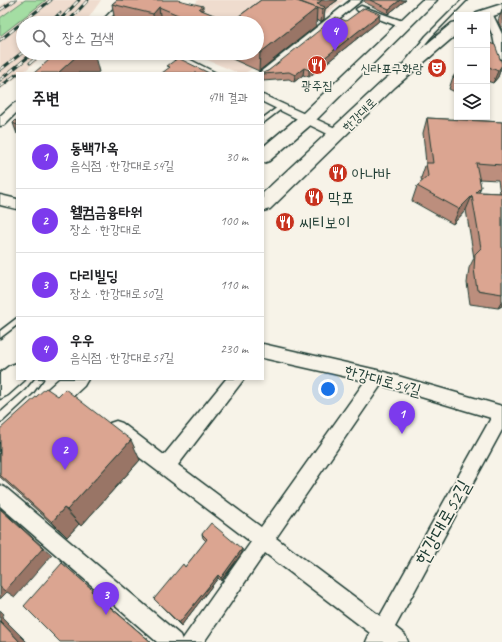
<!DOCTYPE html>
<html lang="ko">
<meta charset="utf-8">
<style>
:root{--surface:#fff;--page:#f2f2f2;--text:#202124;--muted:#757577;--line:#e0e0e0;--accent:#7c3aed}
body{margin:0;font-family:Caveat,"Poor Story",sans-serif;background:var(--page);color:var(--text)}
.controls{position:absolute;right:12px;top:12px;display:grid;overflow:hidden;border-radius:0px;box-shadow:0 2px 6px #0003}
.controls button{width:36px;height:36px;display:grid;place-items:center;padding:0;border:0;border-bottom:1px solid var(--line);background:var(--surface);color:var(--text);font:20px sans-serif}
.you{position:absolute;left:328px;top:389px;width:14px;height:14px;margin:-10px;border:3px solid #fff;border-radius:50%;background:#1a73e8;box-shadow:0 0 0 6px #1a73e833}
.badge{display:grid;place-items:center;width:26px;height:26px;border-radius:50%;background:var(--accent);color:#fff;font-size:13px;font-weight:700}
.pin{position:absolute;translate:-50% -33px;filter:drop-shadow(0 1px 2px #0008)}
.pin::after{content:'';position:absolute;top:21px;width:14px;height:12px;background:inherit;clip-path:polygon(0 0,100% 0,50% 100%)}
.list{margin:0;padding:0;list-style:none}
h2{display:flex;justify-content:space-between;align-items:center;height:52px;margin:0;padding:0 16px;font-size:17px}
h2 small{font-size:13px;font-weight:400;color:var(--muted)}
.list li{display:grid;grid-template-columns:26px 1fr auto;gap:12px;align-items:center;box-sizing:border-box;height:64px;padding:0 16px;border-top:1px solid var(--line)}
.list b{display:block;font-size:15px;white-space:nowrap}
.list p{margin:0;font-size:13px;white-space:nowrap;color:var(--muted)}
.list em{font-size:13px;font-style:normal;color:var(--muted)}
.icon{flex:none;width:22px;height:22px;fill:none;stroke:currentColor;stroke-width:2;stroke-linecap:round;stroke-linejoin:round}
.map{position:relative;flex:none;width:502px;height:642px;overflow:hidden}
.search{position:absolute;background:var(--surface);box-shadow:0 2px 6px #0003;left:16px;top:16px;width:248px;height:44px;display:flex;align-items:center;gap:10px;box-sizing:border-box;padding:0 14px;border-radius:22px;color:var(--muted);font-size:15px}
.panel{position:absolute;background:var(--surface);box-shadow:0 2px 6px #0003;left:16px;top:72px;width:248px;height:308px;border-radius:0px}
.map>svg:first-child{display:block}
</style>
<div class="map">
<svg width="502" height="642" viewBox="0 0 502 642">
<rect width="100%" height="100%" fill="#f7f3e8"/>
<filter id="ink" filterUnits="userSpaceOnUse"><feTurbulence type="fractalNoise" baseFrequency=".025" numOctaves="2"/><feDisplacementMap in="SourceGraphic" scale="8" xChannelSelector="R" yChannelSelector="G"/><feConvolveMatrix kernelMatrix="1 2 1 2 8 2 1 2 1" color-interpolation-filters="sRGB"/></filter>
<g filter="url(#ink)">
<g fill="#efdcce">
<path d="M9 0H101L85 23H23V53H47L22 73H17V77L0 90V6Z"/>
<path d="M198 0H344L264 62 245 73H238L191 53H257V23H180Z"/>
</g>
<path fill="#a4dda3" stroke="#628d6c" d="M25 0H46L0 36V18Z"/>
<g fill="none" stroke-linecap="round" stroke-linejoin="round">
<g stroke="#1f3d34" stroke-width="3">
<g id="service">
<path d="M122 0H126L107 22H103V20Z"/>
<path d="M462 0H467L430 38 409 64H405V62L426 36Z"/>
<path d="M282 104 285 106 284 107 263 123V118Z"/>
<path d="M17 318V325L0 338V331Z"/>
<path d="M35 379H43L32 394 3 421 0 422V413L26 390Z"/>
</g>
</g>
<g stroke="#1f3d34" stroke-width="3">
<g id="minor">
<path d="M351 0H362L267 77 263 78V73H259Z"/>
<path d="M361 6 408 23 409 25 408 27H400L358 11 356 9Z"/>
<path d="M487 10 492 13 502 34V59L497 56 493 36 487 23V15H483L482 13Z"/>
<path d="M105 18 113 23H98Z"/>
<path d="M164 53H177L216 73H202Z"/>
<path d="M263 95 342 131 344 134 342 137H334L263 102Z"/>
<path d="M17 102V112L4 125 0 126V116L13 104Z"/>
<path d="M0 195 17 199V209L0 205Z"/>
<path d="M263 344 377 370 502 406V430L395 627 405 635 408 642H366L370 633 265 553 204 642H157L0 506V485L6 488 180 635 182 640 251 542 110 435 108 429 110 423 116 421 122 423 164 455 226 379H244L178 465 261 527 365 381 263 358ZM381 385 491 418 380 616 276 538Z"/>
</g>
</g>
<g stroke="#1f3d34" stroke-width="3">
<g id="primary">
<path d="M422 0H437L314 122 269 161 263 163V147L302 114Z"/>
<path d="M502 4V13L487 18V15H475L477 12Z"/>
<path d="M457 22V34L395 87 270 209 263 211V193L383 81 452 23Z"/>
<path d="M17 363V379L25 380 8 395 0 399V373L9 366Z"/>
<path d="M59 379H88L84 386 9 456 0 460V432Z"/>
</g>
</g>
<use href="#service" fill="#f7f3e8" fill-rule="evenodd"/>
<use href="#minor" fill="#f7f3e8" fill-rule="evenodd"/>
<use href="#primary" fill="#f7f3e8" fill-rule="evenodd"/>
<g stroke="#1f3d34" stroke-width="3">
<g id="rail">
<path d="M0 10 15 0"/>
<path d="M50 23 60 13"/>
<path d="M57 23 79 0"/>
<path d="M67 23 88 0"/>
<path d="M0 40 51 0"/>
<path d="M30 63 42 53"/>
<path d="M0 70 23 52"/>
<path d="M0 80 33 53"/>
<path d="M0 87 17 74"/>
</g>
</g>
<use href="#rail" stroke="#f7f3e8" stroke-width="2" stroke-dasharray="6" stroke-linecap="butt"/>
</g>
<g fill="#bc8e7d" stroke="#1f3d34" fill-rule="evenodd">
<path d="M117 0 203 11 231 22 261 0H338L325 9 324 19 321 22 316 20V26L259 71 219 53H257V23H119L115 22 112 4Z"/>
<path d="M364 0H406L388 14 364 2Z"/>
<path d="M502 10V31L498 21Z"/>
<path d="M346 21H379L309 77 303 75 294 82 289 79 263 81V73L268 71Z"/>
<path d="M487 42 502 64 498 77 493 83 487 81Z"/>
<path d="M457 72V93L449 89 453 77Z"/>
<path d="M427 118 502 122V306L498 308 470 304 467 283 469 268 474 258 466 210 453 224 412 201 417 186 422 182 421 178 426 163 423 133ZM479 179 498 180 500 193 479 192 481 187Z"/>
<path d="M17 119V134L13 123Z"/>
<path d="M0 429 140 460 81 526 79 524 67 537 0 477Z"/>
<path d="M202 534 242 549V553L221 581 218 578 181 626 154 599 185 567 206 541 203 538Z"/>
</g>
<g fill="#997466" stroke="#1f3d34">
<path d="M322 0H338L325 9 324 19 321 22 322 10 317 4Z"/>
<path d="M400 0H406L388 14 389 9Z"/>
<path d="M203 6 204 23 199 9Z"/>
<path d="M159 7 161 23H154L153 14Z"/>
<path d="M317 8 316 26 259 71 260 53Z"/>
<path d="M380 14 379 21 309 77V70Z"/>
<path d="M80 53H94L99 72 97 73H58Z"/>
<path d="M502 65 498 77 493 83 498 71Z"/>
<path d="M304 68 303 75 294 82 295 75Z"/>
<path d="M472 196 466 210 453 224 459 209Z"/>
<path d="M502 301V306L498 308Z"/>
<path d="M131 440 140 460 81 526 67 510Z"/>
<path d="M0 508 52 555 15 597 7 592 0 599Z"/>
<path d="M64 508 79 524 67 537 52 522Z"/>
<path d="M242 549V553L221 581V578Z"/>
<path d="M62 563 99 595 98 596 151 642 91 591Z"/>
<path d="M218 575V578L181 626 179 623Z"/>
<path d="M0 610 4 614 2 617 27 642H20L0 621Z"/>
</g>
<g fill="#dba591" stroke="#1f3d34">
<path d="M117 0H178L203 6 199 9 231 22 261 0H294L317 8 260 53 257 52V23H190L188 22 190 20 159 7 153 14 112 4Z"/>
<path d="M296 0H322L317 4 325 7 322 10Z"/>
<path d="M370 0H400L389 9Z"/>
<path d="M364 8 380 14 309 70 304 68 295 75 289 72 263 74V73L268 71 336 17 346 21Z"/>
<path d="M487 42 495 45 502 64V65L498 71 489 67 487 69Z"/>
<path d="M57 53H80L58 73H34Z"/>
<path d="M178 58 209 73H162L170 67 167 66Z"/>
<path d="M457 72V79L453 77Z"/>
<path d="M427 118 502 122V165L476 163 481 187 476 192 502 193V294L477 290 474 269 475 254 481 248 472 196 459 209 417 186 428 176 426 163H433Z"/>
<path d="M17 119V125L13 123Z"/>
<path d="M46 388 58 396 65 389 131 440 67 510 64 508 52 522 0 475V429Z"/>
<path d="M0 509 43 548 5 591 0 587Z"/>
<path d="M211 523 242 549 221 578 218 575 179 623 154 599 183 564 185 567 207 539 202 534Z"/>
<path d="M62 563 92 589 91 591 151 642H60L24 606Z"/>
<path d="M0 621 20 642H0Z"/>
</g>
</g>
<defs>
<g id="restaurant-disc" transform="scale(1)"><circle r="9.5" fill="#c8321e" stroke="#f7f3e8"/><path d="M-5-6h1v4h1v-4h1v4h1v-4h1v5L-1.5 .5V6h-2V.5L-5-1ZM5-6V6H3V1.5H1.5Q1.5-4 5-6Z" fill="#fff"/></g>
<g id="theatre-disc" transform="scale(1)"><circle r="9.5" fill="#c8321e" stroke="#f7f3e8"/><path d="M-5-5.5Q0-4 5-5.5V0Q5 5 0 6Q-5 5-5 0ZM-3.3-2.5H-1v1.5H-3.3ZM1-2.5H3.3v1.5H1ZM-2.8 1Q0 5.5 2.8 1Z" fill="#fff"/></g>
</defs>
<g fill-rule="evenodd">
<use href="#restaurant-disc" x="317" y="65"/>
<use href="#theatre-disc" x="437" y="68"/>
<use href="#restaurant-disc" x="338" y="173"/>
<use href="#restaurant-disc" x="314" y="197"/>
<use href="#restaurant-disc" x="285" y="222"/>
</g>
<g text-anchor="middle" stroke-width="3.5" stroke-linejoin="round" paint-order="stroke">
<g font-size="13" fill="#1f3d34" stroke="#f7f3e8" text-anchor="end">
<text x="423" y="73">신라표구화랑</text>
<text x="317" y="90" text-anchor="middle">광주집</text>
</g>
<g font-size="13" fill="#1f3d34" stroke="#f7f3e8">
<text transform="translate(359 114) rotate(-45)" y="5">한강대로</text>
</g>
<g font-size="16" fill="#1f3d34" stroke="#f7f3e8" text-anchor="start">
<text x="352" y="179">아나바</text>
<text x="328" y="203">막포</text>
<text x="299" y="228">씨티보이</text>
</g>
<g font-size="16" fill="#1f3d34" stroke="#f7f3e8">
<text transform="translate(383 380) rotate(15)" y="6">한강대로54길</text>
</g>
<g font-size="19" fill="#1f3d34" stroke="#f7f3e8">
<text transform="translate(442 522) rotate(-61)" y="7">한강대로52길</text>
</g>
</g>
</svg>
<div class="controls">
<button>+</button>
<button>−</button>
<button><svg class="icon" aria-label="layers" viewBox="0 0 24 24"><path d="M12 4l9 5-9 5-9-5zM3 14l9 5 9-5"/></svg></button>
</div>
<div class="you"></div>
<div class="pin badge" style="left:402px;top:434px">1</div>
<div class="pin badge" style="left:65px;top:470px">2</div>
<div class="pin badge" style="left:106px;top:615px">3</div>
<div class="pin badge" style="left:335px;top:51px">4</div>
<div class="search"><svg class="icon" aria-label="search" viewBox="0 0 24 24"><circle cx="10" cy="10" r="6"/><path d="M15 15l6 6"/></svg>장소 검색</div>
<section class="panel">
<h2>주변<small>4개 결과</small></h2>
<ul class="list">
<li><span class="badge">1</span><div><b>동백가옥</b><p>음식점 · 한강대로54길</p></div><em>30 m</em></li>
<li><span class="badge">2</span><div><b>웰컴금융타워</b><p>장소 · 한강대로</p></div><em>100 m</em></li>
<li><span class="badge">3</span><div><b>다리빌딩</b><p>장소 · 한강대로50길</p></div><em>110 m</em></li>
<li><span class="badge">4</span><div><b>우우</b><p>음식점 · 한강대로57길</p></div><em>230 m</em></li>
</ul>
</section>
</div>
